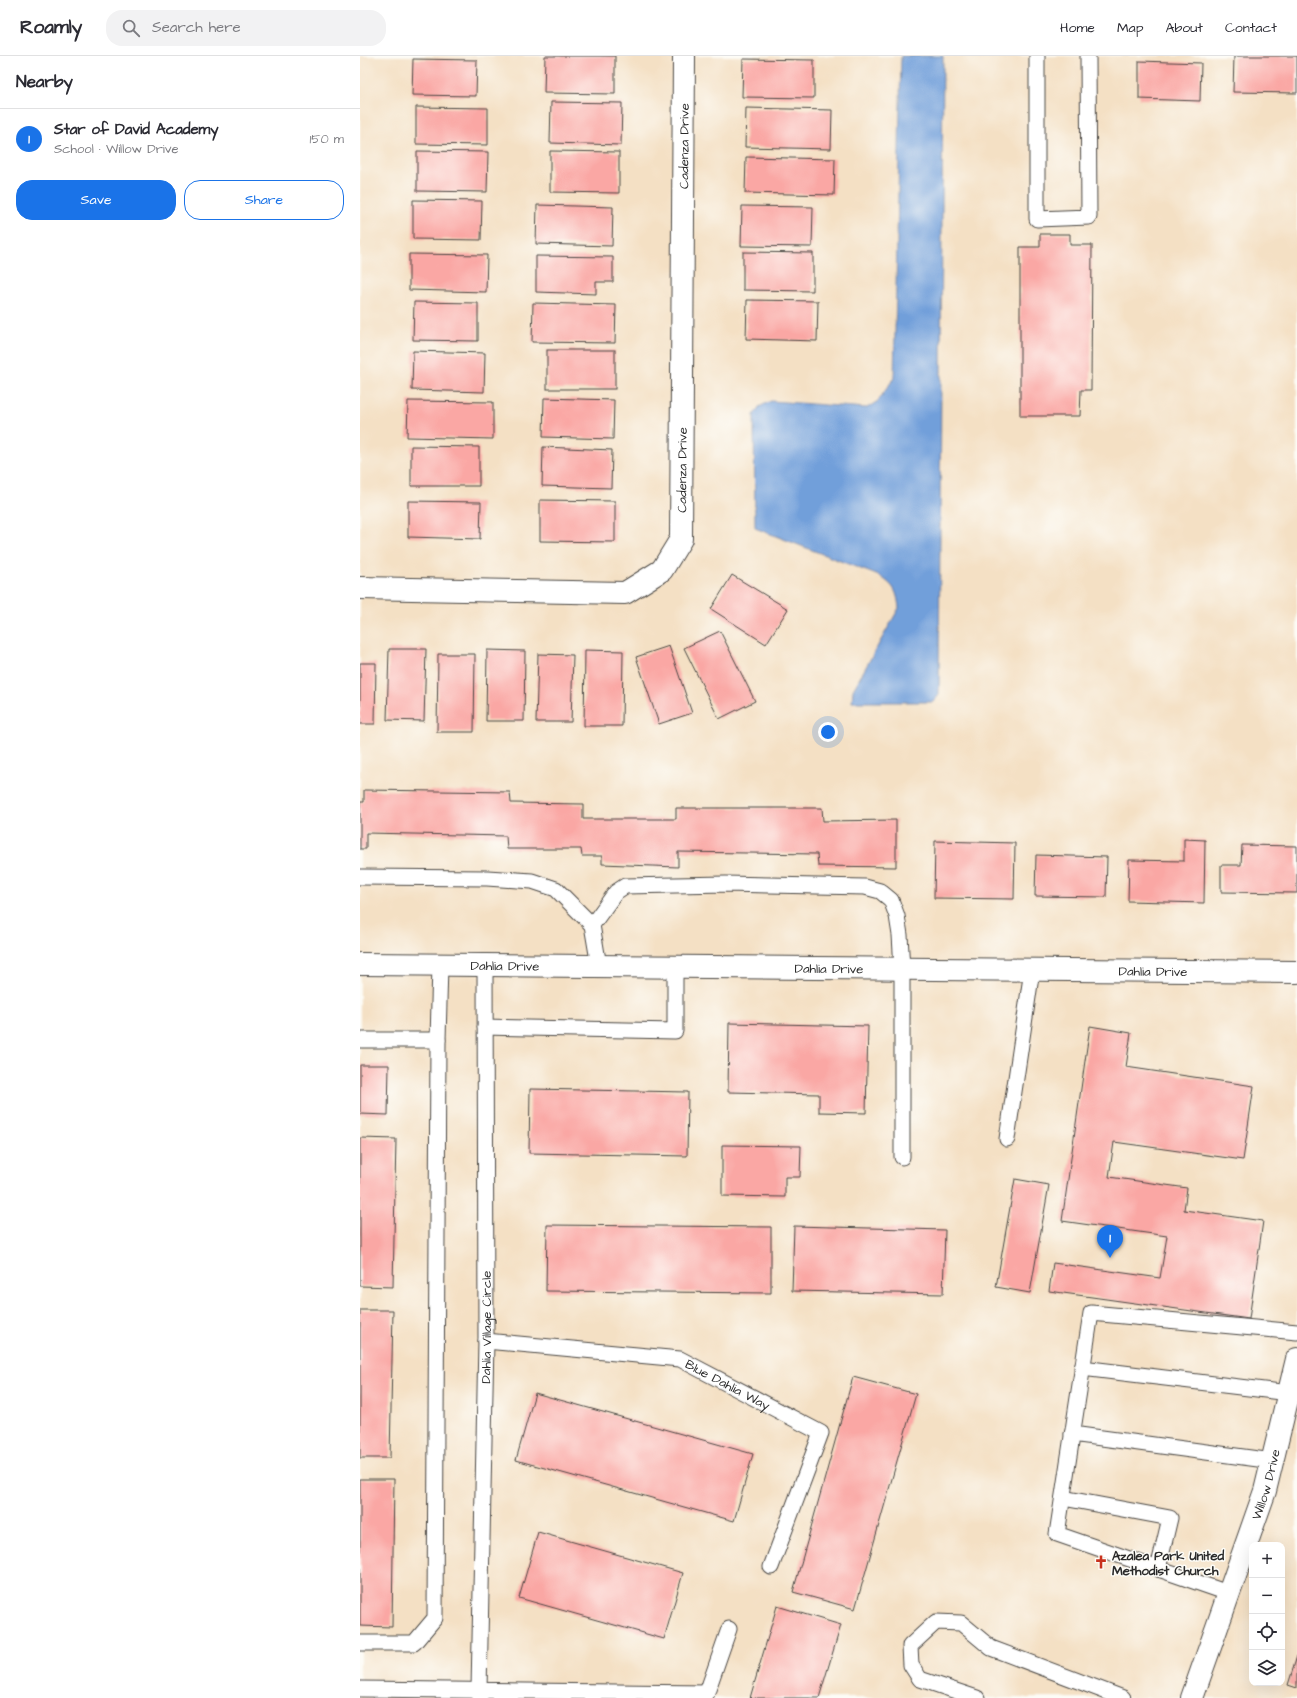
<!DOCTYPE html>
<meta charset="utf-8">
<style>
:root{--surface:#fff;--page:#f2f2f3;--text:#2b2b33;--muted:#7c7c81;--line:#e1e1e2;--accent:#1a73e8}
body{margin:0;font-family:"Architects Daughter",sans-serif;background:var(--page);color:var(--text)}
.controls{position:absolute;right:12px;bottom:12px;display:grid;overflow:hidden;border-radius:8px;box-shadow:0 4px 16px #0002}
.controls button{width:36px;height:36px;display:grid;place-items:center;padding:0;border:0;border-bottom:1px solid var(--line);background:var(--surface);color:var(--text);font:20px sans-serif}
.you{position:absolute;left:468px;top:676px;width:14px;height:14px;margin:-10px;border:3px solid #fff;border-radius:50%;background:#1a73e8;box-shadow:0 0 0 6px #1a73e833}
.badge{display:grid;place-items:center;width:26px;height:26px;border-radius:50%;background:var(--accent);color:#fff;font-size:13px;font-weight:700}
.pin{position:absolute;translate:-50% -33px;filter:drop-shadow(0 1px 2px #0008)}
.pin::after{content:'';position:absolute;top:21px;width:14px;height:12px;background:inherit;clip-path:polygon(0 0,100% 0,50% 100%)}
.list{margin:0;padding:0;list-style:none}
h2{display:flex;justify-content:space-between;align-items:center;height:52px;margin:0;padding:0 16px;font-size:17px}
h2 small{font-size:13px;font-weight:400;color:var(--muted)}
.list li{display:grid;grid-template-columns:26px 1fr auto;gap:12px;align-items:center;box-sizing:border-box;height:60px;padding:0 16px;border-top:1px solid var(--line)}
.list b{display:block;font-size:15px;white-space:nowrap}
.list p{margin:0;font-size:13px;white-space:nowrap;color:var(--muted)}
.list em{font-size:13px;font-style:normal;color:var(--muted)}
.actions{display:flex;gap:8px;padding:12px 16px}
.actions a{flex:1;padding:9px 0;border:1px solid var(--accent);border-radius:16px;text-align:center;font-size:14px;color:var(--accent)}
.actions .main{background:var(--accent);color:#fff}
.icon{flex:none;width:22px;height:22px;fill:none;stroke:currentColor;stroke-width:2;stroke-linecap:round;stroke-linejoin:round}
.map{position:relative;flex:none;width:937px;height:1642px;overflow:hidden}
header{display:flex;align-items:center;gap:24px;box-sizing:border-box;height:56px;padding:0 20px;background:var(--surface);border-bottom:1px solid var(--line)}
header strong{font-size:19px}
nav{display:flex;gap:22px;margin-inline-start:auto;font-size:14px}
.search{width:280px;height:36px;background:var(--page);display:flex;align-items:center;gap:10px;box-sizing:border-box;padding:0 14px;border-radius:16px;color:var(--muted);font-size:15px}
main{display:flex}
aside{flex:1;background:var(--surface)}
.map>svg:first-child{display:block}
</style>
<header>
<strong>Roamly</strong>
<div class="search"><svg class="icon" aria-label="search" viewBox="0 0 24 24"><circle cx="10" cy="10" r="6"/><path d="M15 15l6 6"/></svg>Search here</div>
<nav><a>Home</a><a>Map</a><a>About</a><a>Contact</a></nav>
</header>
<main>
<aside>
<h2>Nearby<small></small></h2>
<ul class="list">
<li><span class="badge">1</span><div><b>Star of David Academy</b><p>School · Willow Drive</p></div><em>150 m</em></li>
</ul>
<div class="actions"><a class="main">Save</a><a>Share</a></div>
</aside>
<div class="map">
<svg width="937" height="1642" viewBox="0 0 937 1642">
<rect width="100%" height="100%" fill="#fdfcf7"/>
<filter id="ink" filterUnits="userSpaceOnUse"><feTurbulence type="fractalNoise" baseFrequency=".025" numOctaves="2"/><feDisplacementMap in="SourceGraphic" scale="8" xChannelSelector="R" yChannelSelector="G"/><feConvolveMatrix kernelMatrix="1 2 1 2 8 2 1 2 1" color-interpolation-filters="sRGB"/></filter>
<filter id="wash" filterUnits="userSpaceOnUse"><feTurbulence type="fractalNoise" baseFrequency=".012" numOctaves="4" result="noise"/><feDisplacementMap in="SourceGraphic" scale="16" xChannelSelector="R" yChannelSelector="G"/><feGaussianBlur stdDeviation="0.9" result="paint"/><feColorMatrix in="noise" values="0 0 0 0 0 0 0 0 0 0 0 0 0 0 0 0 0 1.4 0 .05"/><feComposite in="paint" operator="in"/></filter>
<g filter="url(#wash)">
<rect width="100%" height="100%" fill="#f4e0c4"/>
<path fill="#719fda" stroke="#4e6582" d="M541 0H583L579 639 573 646H492L493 634 539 552C537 535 534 529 519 520L395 472 394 359 399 351 411 345 507 352 518 345 534 322Z"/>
<g id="blocks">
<g fill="#faa7a4">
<path d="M185 0H255V38L184 37Z"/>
<path d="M874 0H937V37L873 36Z"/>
<path d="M53 3 117 4 116 40 52 39Z"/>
<path d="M383 3 454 4V42L382 41Z"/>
<path d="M779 5 841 7 840 45 779 43Z"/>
<path d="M191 46 262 47 261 89 190 87Z"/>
<path d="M56 51 128 52V89L56 88Z"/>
<path d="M386 52 472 54 471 93 385 91Z"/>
<path d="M57 95 128 96 127 136 57 135Z"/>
<path d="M190 95 259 96V137L190 136Z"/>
<path d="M386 101 475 103 474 139 385 137Z"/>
<path d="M53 144 122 145 121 184 53 183Z"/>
<path d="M177 149 253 151 252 190 176 188Z"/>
<path d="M382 150 453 151 452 191 381 190Z"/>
<path d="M680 178H710V189H732L731 334H721L720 360H660V191H680Z"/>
<path d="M383 196 453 197V235L383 234Z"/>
<path d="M49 198 127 199 126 236 49 234Z"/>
<path d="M176 200 253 201V226H236V238L176 236Z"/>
<path d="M387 244 458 245 457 285 386 283Z"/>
<path d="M54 246 118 247V285L53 284Z"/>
<path d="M173 247 256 249 255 287 172 286Z"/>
<rect x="187" y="294" width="68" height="39"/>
<path d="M53 295 125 297 124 336 52 334Z"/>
<path d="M184 342 254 344 253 383 183 381Z"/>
<path d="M48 345 133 346V383L47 381Z"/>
<path d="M51 390 119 391V430H51Z"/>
<path d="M183 391 252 394 251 432 182 430Z"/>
<path d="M180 444 255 445V486L180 485Z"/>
<path d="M48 445 121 446 120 483 48 481Z"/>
<path d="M372 519 428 553 406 588 351 553Z"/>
<path d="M360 575 395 645 359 663 324 592Z"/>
<path d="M309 590 332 657 299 668 276 601Z"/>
<path d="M29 593H66L64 665 27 664Z"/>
<path d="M127 594 165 595 164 665H126Z"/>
<path d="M225 594 263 595 262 670H224Z"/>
<path d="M78 598H115L114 676H77Z"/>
<path d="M178 598 213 599 211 666H176Z"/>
<path d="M0 607H16L15 668H0Z"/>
<path d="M4 734 150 736 151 747 223 748V763H316V752H462L463 765 536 764V811L458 810 457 798 318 796V811L242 808V800H222L221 793H147L146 780 6 777V793H0V746H4Z"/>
<path d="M824 783 845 784 844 847 768 845 769 804 824 805Z"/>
<path d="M575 785 655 787 654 843 574 842Z"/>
<path d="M882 789 937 790V837L861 836V809H881Z"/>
<path d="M676 799 747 801 746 841 675 840Z"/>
<path d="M369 967 508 970 506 1057 459 1056V1038L368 1036Z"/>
<path d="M730 970 771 977 766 1011 894 1030 883 1104 754 1086 749 1121 827 1132 824 1154 903 1165 889 1263 689 1235 693 1207 800 1222 807 1180 702 1165Z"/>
<path d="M0 1009H29L28 1059 0 1058Z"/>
<path d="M170 1033 328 1036 327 1100 169 1097Z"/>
<path d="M0 1082 36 1083 33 1231 0 1230Z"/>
<path d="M362 1089 441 1090 440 1121H425V1141L362 1140Z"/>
<path d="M655 1123 689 1129 670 1237 636 1231Z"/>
<path d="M187 1169 411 1171V1237L186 1235Z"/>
<path d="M434 1170 585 1174 583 1238 432 1235Z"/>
<path d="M0 1254H33L30 1402H0Z"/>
<path d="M493 1321 556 1338 495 1553 433 1536Z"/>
<path d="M175 1337 393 1398 374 1465 156 1404Z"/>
<path d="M0 1423H34L32 1571 0 1570Z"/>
<path d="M178 1476 323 1517 304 1583 159 1542Z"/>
<path d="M417 1550 481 1569 459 1642H390Z"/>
<path d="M937 1600V1632L928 1629Z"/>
</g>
</g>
</g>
<g filter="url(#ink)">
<use href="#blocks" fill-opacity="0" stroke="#494642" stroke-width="1"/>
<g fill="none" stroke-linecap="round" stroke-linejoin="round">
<g stroke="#494642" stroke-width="17">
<g id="service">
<path d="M677 0V163L729 161 728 0"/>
<path d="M0 821 127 822 172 825 196 833 232 869 239 910"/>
<path d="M232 869 256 836 265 830 366 828 505 831 520 835 531 844 537 860 540 879 542 913V1101"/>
<path d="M125 971 315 975V911"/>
<path d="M0 984H78"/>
<path d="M647 1083 672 914"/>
<path id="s1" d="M126 1285 320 1303 461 1377 411 1511"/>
<path d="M722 1312 929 1337"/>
<path d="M712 1378 913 1405"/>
<path d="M703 1442 810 1462 798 1513"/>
<path d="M868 1537 697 1478 731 1257 937 1276"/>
<path d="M0 1587H54L75 1562 78 984 80 909"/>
<path d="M0 1633 347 1637"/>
<path id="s2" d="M120 1642 119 1634 126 1285 125 909"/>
<path d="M345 1642 369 1573"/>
<path d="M617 1642 560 1623 551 1609 550 1590 576 1566 601 1567 631 1592 763 1642"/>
</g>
</g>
<g stroke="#494642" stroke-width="24">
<g id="minor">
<path id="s3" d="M0 532 265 537 302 514 321 483 324 0"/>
<path id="s4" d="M832 1642 905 1435 937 1303"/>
</g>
</g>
<g stroke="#494642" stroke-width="24">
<g id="tertiary">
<path id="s5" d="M0 908 937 916"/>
</g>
</g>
<use href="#service" stroke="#fff" stroke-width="15"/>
<use href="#minor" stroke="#fff" stroke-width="22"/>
<use href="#tertiary" stroke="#fff" stroke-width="22"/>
</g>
</g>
<defs>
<g id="church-bare" transform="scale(1.08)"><path d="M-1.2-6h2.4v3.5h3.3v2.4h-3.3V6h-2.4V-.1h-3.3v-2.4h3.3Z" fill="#c8321e" stroke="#fdfcf7" stroke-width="2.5" paint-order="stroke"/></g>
</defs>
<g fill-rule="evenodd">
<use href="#church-bare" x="741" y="1506"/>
</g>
<g text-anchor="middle" stroke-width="3" stroke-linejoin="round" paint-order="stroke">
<g font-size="13" fill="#2b2b2b" stroke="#fdfcf7">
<text dy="5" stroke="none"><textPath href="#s3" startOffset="738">Cadenza Drive</textPath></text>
<text dy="5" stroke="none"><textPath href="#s3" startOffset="414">Cadenza Drive</textPath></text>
<text dy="5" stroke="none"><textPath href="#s5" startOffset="145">Dahlia Drive</textPath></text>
<text dy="5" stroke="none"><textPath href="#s5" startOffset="469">Dahlia Drive</textPath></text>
<text dy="5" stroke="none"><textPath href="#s5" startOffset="793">Dahlia Drive</textPath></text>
<text dy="5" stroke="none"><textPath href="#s2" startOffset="371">Dahlia Village Circle</textPath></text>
<text dy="5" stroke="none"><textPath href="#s1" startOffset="249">Blue Dahlia Way</textPath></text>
<text dy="5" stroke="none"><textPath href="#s4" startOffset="226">Willow Drive</textPath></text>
</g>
<g font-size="13" font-weight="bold" fill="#2b2b2b" stroke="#fdfcf7" text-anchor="start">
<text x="752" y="1504">Azalea Park United<tspan x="752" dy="15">Methodist Church</tspan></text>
</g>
</g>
</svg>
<div class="controls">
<button>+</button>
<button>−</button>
<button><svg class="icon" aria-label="locate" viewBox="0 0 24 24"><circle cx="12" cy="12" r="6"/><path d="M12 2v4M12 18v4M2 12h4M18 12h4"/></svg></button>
<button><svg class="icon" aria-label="layers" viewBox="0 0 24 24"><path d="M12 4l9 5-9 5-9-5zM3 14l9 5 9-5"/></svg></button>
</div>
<div class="you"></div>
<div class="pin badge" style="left:750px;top:1202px">1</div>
</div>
</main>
